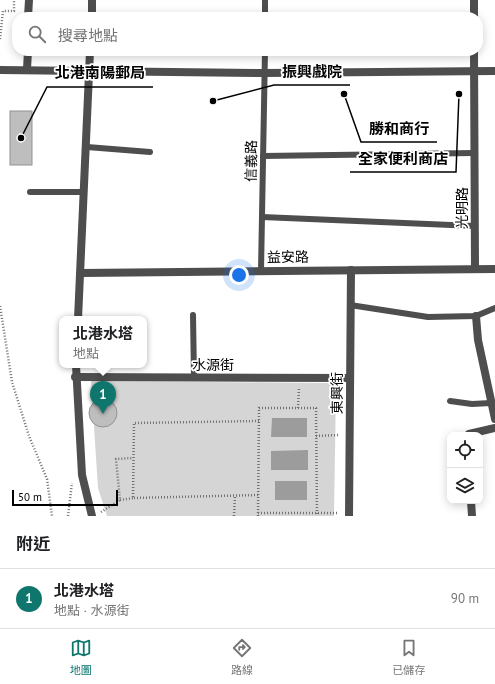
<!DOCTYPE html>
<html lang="zh-TW">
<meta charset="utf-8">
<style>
:root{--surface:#fff;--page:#f6f6f6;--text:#202124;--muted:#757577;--line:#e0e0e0;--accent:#0f766e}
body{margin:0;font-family:"PT Sans","Noto Sans TC",sans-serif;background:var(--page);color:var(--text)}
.controls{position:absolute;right:12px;bottom:12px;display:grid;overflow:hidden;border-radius:8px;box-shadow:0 2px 10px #0003}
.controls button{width:36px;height:36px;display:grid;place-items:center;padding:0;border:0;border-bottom:1px solid var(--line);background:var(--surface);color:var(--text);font:20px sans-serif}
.scale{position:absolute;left:12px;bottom:10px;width:106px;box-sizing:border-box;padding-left:4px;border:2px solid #000;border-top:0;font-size:11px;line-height:14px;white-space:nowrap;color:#000;-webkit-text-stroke:3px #fff;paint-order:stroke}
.you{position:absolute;left:239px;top:275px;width:14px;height:14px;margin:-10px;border:3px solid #fff;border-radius:50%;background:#1a73e8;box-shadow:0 0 0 6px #1a73e833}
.badge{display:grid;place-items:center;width:26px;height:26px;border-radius:50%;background:var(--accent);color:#fff;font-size:13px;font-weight:700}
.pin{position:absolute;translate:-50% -33px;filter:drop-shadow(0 1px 2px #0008)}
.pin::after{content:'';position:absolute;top:21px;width:14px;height:12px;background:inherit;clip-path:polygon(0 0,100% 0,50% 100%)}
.popup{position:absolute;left:59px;top:316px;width:88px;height:52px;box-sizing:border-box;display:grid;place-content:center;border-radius:8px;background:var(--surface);filter:drop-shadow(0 1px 3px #0005);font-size:13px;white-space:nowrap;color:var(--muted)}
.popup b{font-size:15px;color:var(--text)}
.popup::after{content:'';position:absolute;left:50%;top:100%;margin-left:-8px;border:8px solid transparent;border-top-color:var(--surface)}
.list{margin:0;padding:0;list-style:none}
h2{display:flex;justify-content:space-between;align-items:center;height:52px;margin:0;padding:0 16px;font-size:17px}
h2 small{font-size:13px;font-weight:400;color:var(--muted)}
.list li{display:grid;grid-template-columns:26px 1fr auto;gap:12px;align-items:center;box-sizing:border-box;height:60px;padding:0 16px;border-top:1px solid var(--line)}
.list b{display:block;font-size:15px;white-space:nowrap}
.list p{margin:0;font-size:13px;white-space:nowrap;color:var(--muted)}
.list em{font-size:13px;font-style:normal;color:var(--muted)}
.icon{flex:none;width:22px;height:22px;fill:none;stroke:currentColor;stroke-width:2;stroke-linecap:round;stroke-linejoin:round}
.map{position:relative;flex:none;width:495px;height:516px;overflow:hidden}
.search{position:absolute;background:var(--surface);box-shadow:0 2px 10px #0003;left:12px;right:12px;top:12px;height:44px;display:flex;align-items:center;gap:10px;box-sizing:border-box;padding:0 14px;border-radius:16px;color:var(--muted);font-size:15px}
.sheet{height:112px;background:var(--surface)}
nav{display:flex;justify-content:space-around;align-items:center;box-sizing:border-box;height:56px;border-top:1px solid var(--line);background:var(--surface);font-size:11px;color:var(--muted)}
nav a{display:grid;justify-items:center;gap:2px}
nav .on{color:var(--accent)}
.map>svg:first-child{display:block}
</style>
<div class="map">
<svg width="495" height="516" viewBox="0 0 495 516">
<rect width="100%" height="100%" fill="#fff"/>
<path fill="#d5d5d5" d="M91 381 330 383 336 387 334 516H107L98 488Z"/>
<g fill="#9c9c9c">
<path d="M272 418H307V437H271Z"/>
<path d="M308 450V470H271V451Z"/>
<rect x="275" y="481" width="32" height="19"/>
</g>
<g fill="#bebebe" stroke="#929292">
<rect x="10" y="111" width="22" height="54"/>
<circle cx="103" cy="413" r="14"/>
</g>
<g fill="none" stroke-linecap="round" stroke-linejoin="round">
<g stroke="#707070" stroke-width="2.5" stroke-dasharray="1 2" stroke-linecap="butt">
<path d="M0 39 3 11H14V0"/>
<path d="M0 306 12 382 29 436 47 479 52 516"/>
<path d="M298 408 299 388"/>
<path d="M316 436 339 435"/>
<path d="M258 495 133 498 134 423 259 421"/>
<path d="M120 500 133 498"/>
<path d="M101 512 120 500 116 459 133 458"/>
<path d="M258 513H339"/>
<path d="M68 516 72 483"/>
<path d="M234 516 235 496"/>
<path d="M258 516 259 408H316L317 516"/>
</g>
<g stroke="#4e4e4e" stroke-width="6">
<path d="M265 17V0"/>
<path d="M87 147 150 152"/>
<path d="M263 156 474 153"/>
<path d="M30 192H84"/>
<path d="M262 217 475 226"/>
<path d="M261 271 265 51"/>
<path d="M350 305 428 317 476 316 495 308"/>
<path d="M193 315 194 377"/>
<path d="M450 401 472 404 491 403"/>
</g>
<path stroke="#4e4e4e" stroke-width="8" d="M0 70 264 73 495 71"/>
<g stroke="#4e4e4e" stroke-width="8">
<path d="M28 17 29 0"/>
<path d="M92 17V0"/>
<path d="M474 17V0"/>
<path d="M474 51 475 268"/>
<path d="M27 69 28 51"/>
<path d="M81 273 495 269"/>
<path d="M476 316 478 340 495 419"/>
<path d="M78 319 90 51"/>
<path d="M76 365 82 475 92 516"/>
<path d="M75 377 350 378"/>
<path d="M469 435V434L495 428"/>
<path d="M471 501 472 516"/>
<path d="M349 516 351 270"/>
</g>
</g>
<g text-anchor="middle" stroke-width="3.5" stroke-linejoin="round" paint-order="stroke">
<g font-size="14" fill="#000" stroke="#fff">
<text transform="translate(251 161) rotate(-89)" y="5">信義路</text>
<text transform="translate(462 208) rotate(-90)" y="5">光明路</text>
<text transform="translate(288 257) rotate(-1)" y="5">益安路</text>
<text x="213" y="370">水源街</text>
<text transform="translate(337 393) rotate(-90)" y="5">東興街</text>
</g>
</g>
<path fill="none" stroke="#000" stroke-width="1.5" d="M213 101L274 85H350M21 138L47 87H153M344 94L361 142H437M459 94L456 172H350"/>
<g fill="#000" stroke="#fff" stroke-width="1.5">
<circle cx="213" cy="101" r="4"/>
<circle cx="21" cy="138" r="4"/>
<circle cx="344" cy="94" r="4"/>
<circle cx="459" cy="94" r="4"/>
</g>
<g font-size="15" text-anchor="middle" font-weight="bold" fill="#000" stroke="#fff" stroke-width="3.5" stroke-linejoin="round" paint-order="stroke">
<text x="312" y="77">振興戲院</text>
<text x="100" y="78">北港南陽郵局</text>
<text x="399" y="134">勝和商行</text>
<text x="403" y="164">全家便利商店</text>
</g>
</svg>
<div class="controls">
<button><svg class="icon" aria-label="locate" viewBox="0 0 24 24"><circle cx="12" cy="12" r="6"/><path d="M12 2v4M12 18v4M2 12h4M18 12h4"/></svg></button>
<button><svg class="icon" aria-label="layers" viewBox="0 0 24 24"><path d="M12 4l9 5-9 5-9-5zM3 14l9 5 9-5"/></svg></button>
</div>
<div class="scale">50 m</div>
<div class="you"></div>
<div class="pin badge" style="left:103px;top:414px">1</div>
<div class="popup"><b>北港水塔</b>地點</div>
<div class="search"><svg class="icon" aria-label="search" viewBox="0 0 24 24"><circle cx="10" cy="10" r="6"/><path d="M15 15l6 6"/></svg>搜尋地點</div>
</div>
<section class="sheet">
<h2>附近<small></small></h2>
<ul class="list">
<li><span class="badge">1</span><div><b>北港水塔</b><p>地點 · 水源街</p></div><em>90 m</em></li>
</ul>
</section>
<nav>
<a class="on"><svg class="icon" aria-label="map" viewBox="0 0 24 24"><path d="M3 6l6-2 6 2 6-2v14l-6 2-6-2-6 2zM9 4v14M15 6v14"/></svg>地圖</a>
<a><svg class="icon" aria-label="directions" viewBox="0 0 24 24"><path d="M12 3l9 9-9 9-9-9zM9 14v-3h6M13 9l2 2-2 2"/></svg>路線</a>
<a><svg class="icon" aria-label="saved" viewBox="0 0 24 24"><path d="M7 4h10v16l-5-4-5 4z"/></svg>已儲存</a>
</nav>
